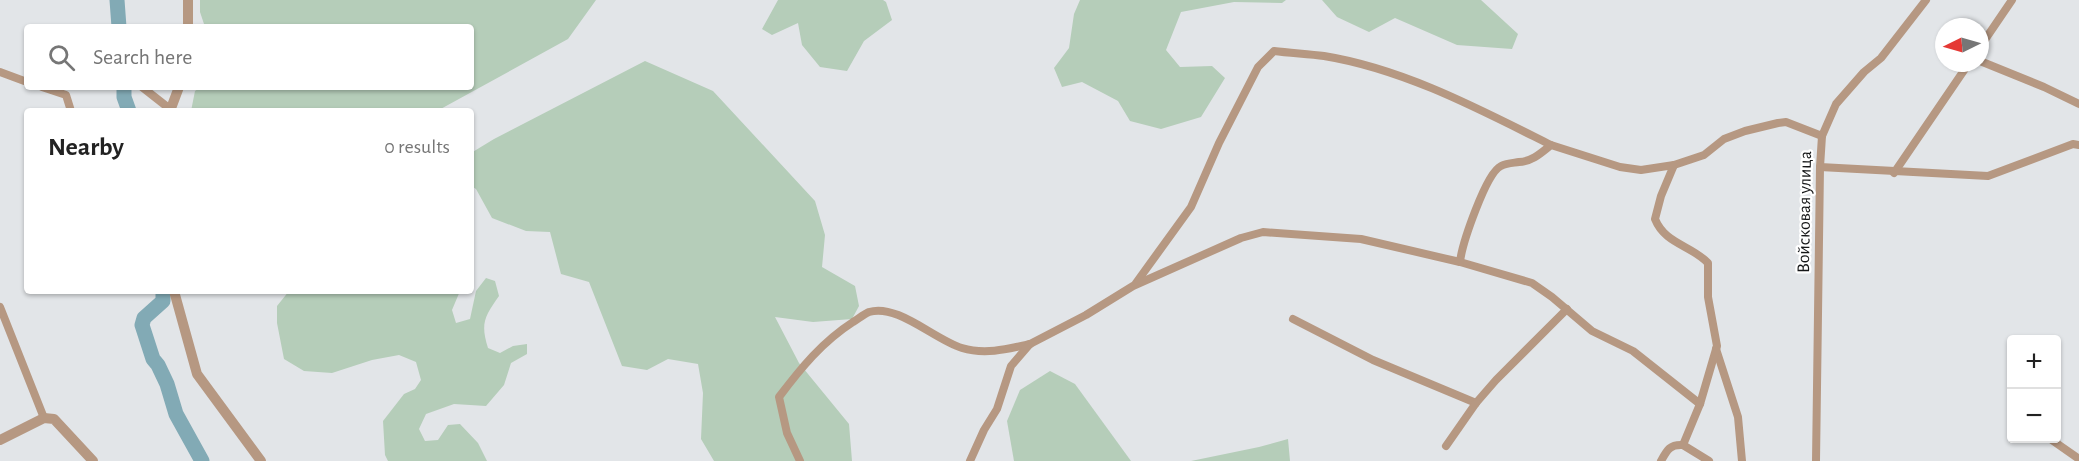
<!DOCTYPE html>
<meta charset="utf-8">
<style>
:root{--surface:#fff;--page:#f6f6f6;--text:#222;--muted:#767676;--line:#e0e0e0}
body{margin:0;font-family:"Alegreya Sans",sans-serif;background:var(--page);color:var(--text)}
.controls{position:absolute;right:18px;bottom:18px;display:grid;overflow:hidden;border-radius:6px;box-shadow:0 2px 4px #0004}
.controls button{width:54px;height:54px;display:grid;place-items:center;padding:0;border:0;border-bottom:2px solid var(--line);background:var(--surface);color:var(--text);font:30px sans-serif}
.compass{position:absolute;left:1935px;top:18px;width:54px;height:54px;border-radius:50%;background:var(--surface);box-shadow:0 2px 4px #0004;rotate:265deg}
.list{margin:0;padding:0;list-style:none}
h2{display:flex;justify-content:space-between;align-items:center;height:78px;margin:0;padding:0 24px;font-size:26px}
h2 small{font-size:20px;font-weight:400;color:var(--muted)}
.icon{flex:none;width:33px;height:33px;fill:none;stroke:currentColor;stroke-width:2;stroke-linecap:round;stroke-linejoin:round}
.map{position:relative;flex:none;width:2079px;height:461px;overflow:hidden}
.search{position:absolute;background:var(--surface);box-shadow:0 2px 4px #0004;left:24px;top:24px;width:450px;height:66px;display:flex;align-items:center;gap:15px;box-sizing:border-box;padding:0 21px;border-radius:6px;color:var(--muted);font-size:22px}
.panel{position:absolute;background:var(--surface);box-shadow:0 2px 4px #0004;left:24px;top:108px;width:450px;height:186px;border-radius:6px}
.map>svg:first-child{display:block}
</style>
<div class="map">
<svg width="2079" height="461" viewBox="0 0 2079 461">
<rect width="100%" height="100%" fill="#e2e5e8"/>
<g fill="#b5cdb9">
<path d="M200 0H596L568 39 437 111H191L195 91 201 87H471V27H205L200 12Z"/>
<path d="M778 0H883L886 2 892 20 864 41 847 71 820 67 802 45 798 23 772 35 762 29Z"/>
<path d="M1080 0H1286L1282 3 1234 2 1181 12 1166 50 1180 67 1212 66 1225 78 1201 117 1161 129 1130 121 1118 101 1082 82 1062 87 1054 68 1069 48 1074 14Z"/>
<path d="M1322 0H1481L1518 34 1512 49 1457 45 1395 18 1369 32 1337 17Z"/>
<path d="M645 61 713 91 815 201 825 235 822 267 855 286 859 306 852 319 813 322 775 317 799 363 849 424 852 461H714L701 439 703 393 698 364 668 359 647 370 622 366 589 282 561 274 550 232 526 231 492 218 476 189 471 186V153L494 139Z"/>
<path d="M486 278 495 281 499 296C485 316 480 323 488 348L500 353 513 346 527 344V354L511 363 504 385 486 406 454 404 426 414 419 429 425 441 438 440 448 425 460 424 478 443 487 461H388L385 455 383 421 404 394 415 389 421 380 416 362 399 355 372 360 332 373 304 371 284 359 277 323V306L289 291H460L452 310 456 323 470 319 476 291Z"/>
<path d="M1050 371 1075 384 1131 461H1014L1007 421 1020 390Z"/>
<path d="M1288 439 1290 461H1191L1259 447Z"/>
</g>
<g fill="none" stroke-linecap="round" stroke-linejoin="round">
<g stroke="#82aab5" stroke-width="15">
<path d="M117 0 119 27"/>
<path d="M124 87V97L129 111"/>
<path d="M163 291V301L144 318 142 325 153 359 158 365 167 384 176 414 202 461"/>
</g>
<g stroke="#b69882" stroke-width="8">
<path d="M1980 47 2012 0"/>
<path d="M1980 61 2044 87 2079 104"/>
<path d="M0 72 27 82"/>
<path d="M42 87 66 95 71 111"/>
<path d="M142 87 170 109"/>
<path d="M1674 165 1641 170 1620 167 1551 145C1541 153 1533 161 1519 162 1513 163 1507 163 1501 166 1486 173 1462 244 1460 262L1532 283 1552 297 1592 331 1633 351 1700 404"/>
<path d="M1820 167 1988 176 2073 144 2079 145"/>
<path d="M1894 173 1969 63"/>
<path d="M1136 283 1191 207 1219 143 1258 67 1274 51C1290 53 1308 54 1324 56 1404 69 1479 109 1551 145"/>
<path d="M0 307 44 418"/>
<path d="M1293 319 1373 360 1476 403"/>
<path d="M1716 349 1738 417 1742 461"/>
<path d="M2049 438 2079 459"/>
<path d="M1446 446 1476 403 1496 380 1567 309"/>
<path d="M800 461 787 433 779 397C801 368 822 342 853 322 858 319 864 314 869 312 897 303 935 340 962 348 985 355 1008 349 1030 344"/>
<path d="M970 461 984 430 997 409 1011 366 1030 344 1086 315 1133 286 1241 238 1263 232 1361 239 1460 262"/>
<path d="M1661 461C1667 450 1670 444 1683 445"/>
<path d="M1709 461 1683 445 1700 404 1717 346 1708 297V263C1691 245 1665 244 1655 219L1661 196 1674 165 1704 155 1724 139 1745 131 1778 123 1786 122 1822 136"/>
<path d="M1816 461 1820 167 1822 136 1836 104 1864 72 1881 58 1926 0"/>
</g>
<g stroke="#b69882" stroke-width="10">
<path d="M188 27V0"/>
<path d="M170 111 179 87"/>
<path d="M174 291 197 374 261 461"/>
<path d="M0 440 44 418 54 419 93 461"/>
</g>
</g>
<g text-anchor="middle" stroke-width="4.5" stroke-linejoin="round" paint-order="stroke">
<g font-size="18" fill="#151617" stroke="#fff">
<text transform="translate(1804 212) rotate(-89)" y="6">Войсковая улица</text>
</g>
</g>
</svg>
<div class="controls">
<button>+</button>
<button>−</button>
</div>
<svg class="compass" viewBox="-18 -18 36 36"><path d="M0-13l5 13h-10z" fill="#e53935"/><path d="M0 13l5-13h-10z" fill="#767676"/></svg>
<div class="search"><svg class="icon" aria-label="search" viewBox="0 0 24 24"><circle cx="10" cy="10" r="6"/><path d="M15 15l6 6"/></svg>Search here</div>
<section class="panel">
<h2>Nearby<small>0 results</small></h2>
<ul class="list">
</ul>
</section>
</div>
